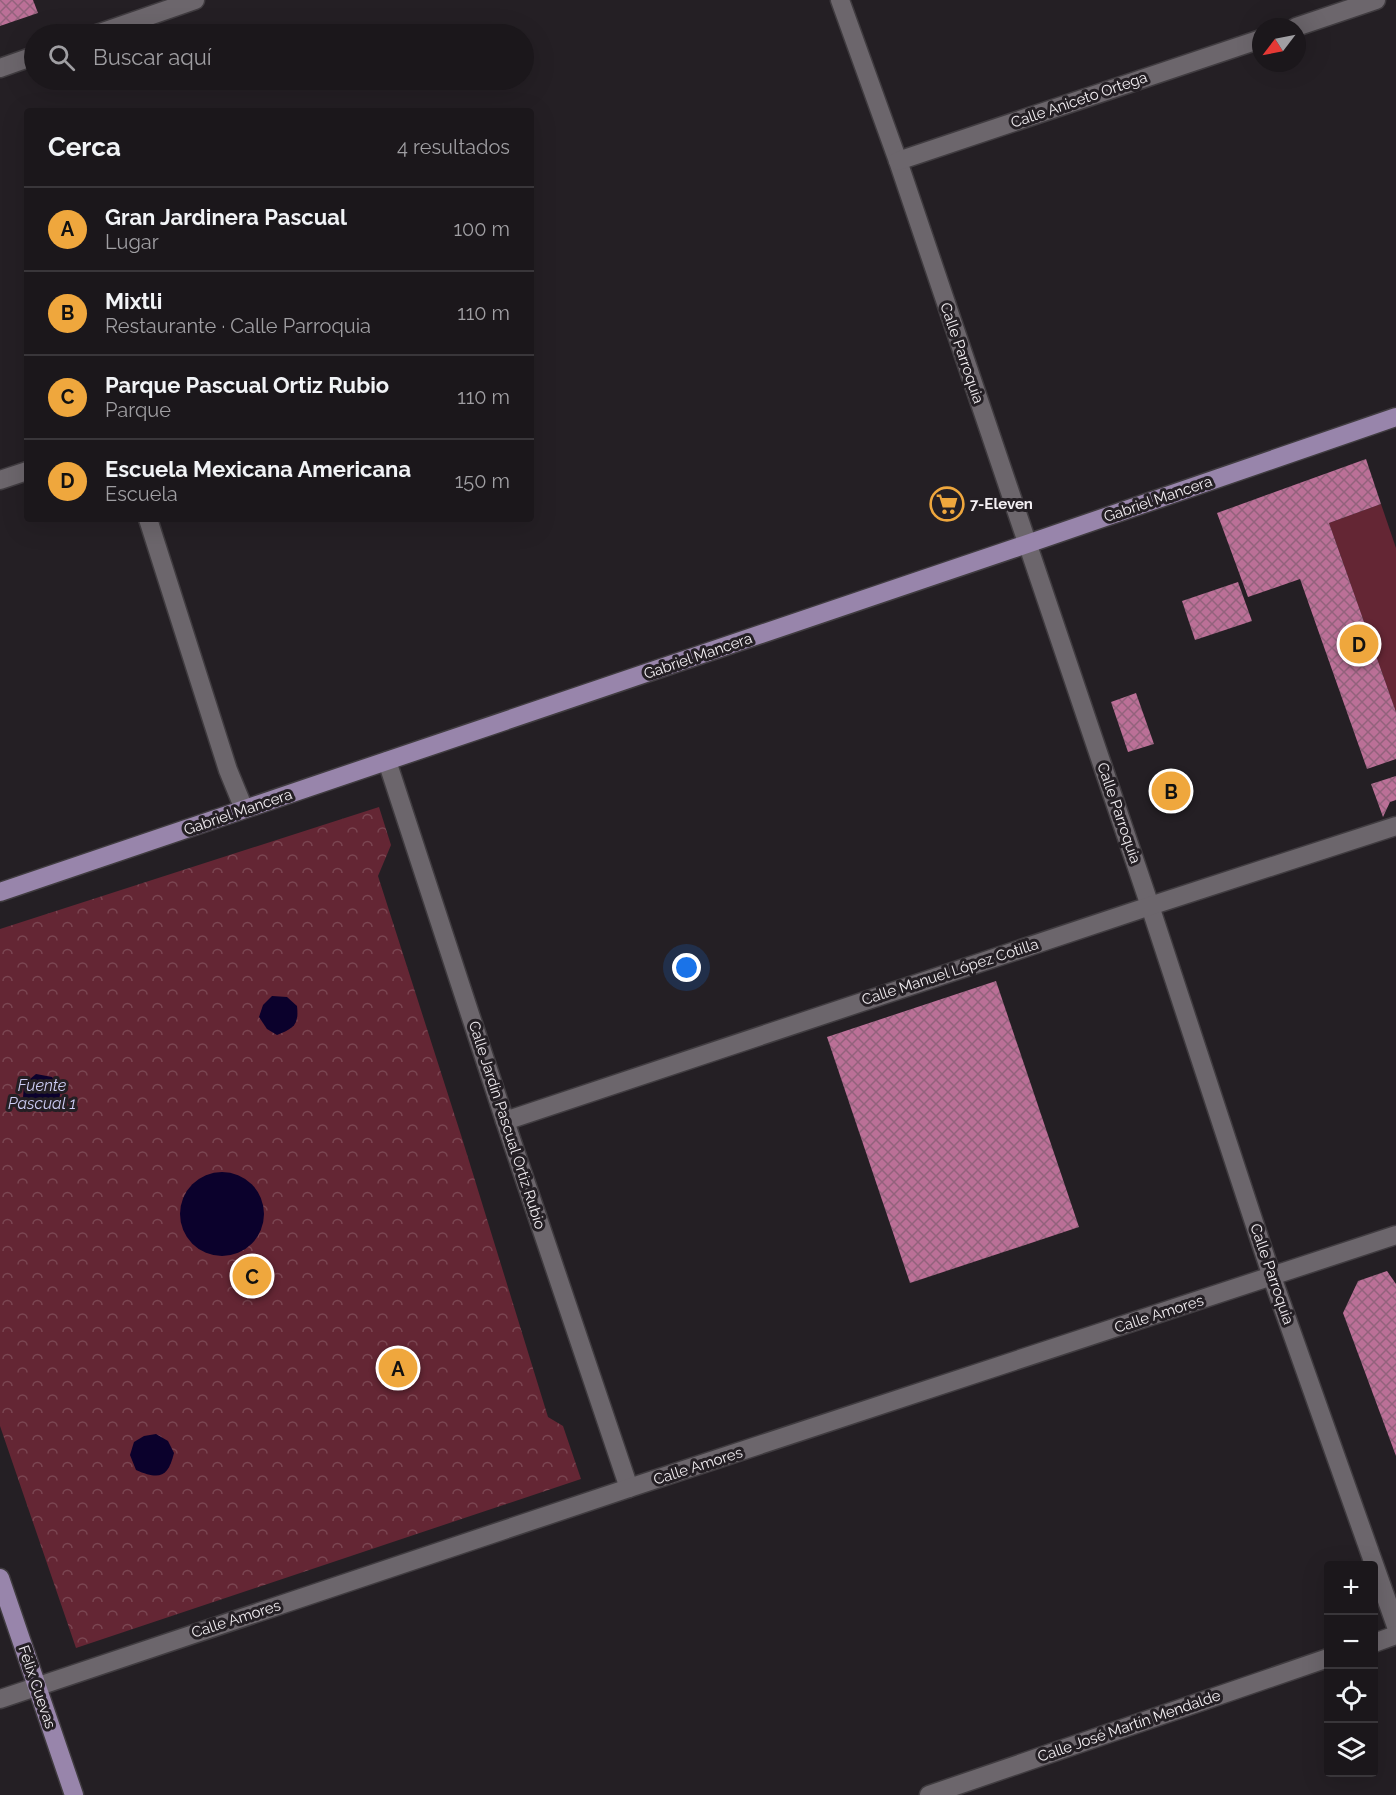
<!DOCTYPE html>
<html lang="es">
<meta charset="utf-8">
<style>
:root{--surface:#1b171b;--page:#282428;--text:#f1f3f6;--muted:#a09fa3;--line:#39363a;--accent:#efa73d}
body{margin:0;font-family:Raleway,sans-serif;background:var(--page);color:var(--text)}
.controls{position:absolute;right:18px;bottom:18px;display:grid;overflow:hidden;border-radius:6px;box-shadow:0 6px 24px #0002}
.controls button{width:54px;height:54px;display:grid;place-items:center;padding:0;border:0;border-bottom:2px solid var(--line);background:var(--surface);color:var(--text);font:30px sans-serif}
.compass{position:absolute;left:1252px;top:18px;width:54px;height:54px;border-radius:50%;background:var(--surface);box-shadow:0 6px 24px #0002;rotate:238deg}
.you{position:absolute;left:687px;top:968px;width:21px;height:21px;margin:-15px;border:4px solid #fff;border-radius:50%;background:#1a73e8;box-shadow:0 0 0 9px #1a73e833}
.badge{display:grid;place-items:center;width:39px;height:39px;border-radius:50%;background:var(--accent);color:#111;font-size:20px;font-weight:700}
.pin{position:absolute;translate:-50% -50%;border:3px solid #fff;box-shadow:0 2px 6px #0006}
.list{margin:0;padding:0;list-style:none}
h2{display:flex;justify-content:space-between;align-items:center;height:78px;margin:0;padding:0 24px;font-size:26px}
h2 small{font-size:20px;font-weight:400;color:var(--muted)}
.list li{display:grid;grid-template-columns:39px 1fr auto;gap:18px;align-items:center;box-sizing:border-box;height:84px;padding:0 24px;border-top:2px solid var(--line)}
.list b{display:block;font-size:22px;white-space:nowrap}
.list p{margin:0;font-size:20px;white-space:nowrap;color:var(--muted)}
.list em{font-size:20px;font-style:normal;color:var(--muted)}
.icon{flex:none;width:33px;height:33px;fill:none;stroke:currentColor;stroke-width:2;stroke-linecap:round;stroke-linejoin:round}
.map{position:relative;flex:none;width:1396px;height:1795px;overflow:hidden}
.search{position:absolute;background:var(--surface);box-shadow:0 6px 24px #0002;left:24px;top:24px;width:510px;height:66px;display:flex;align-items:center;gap:15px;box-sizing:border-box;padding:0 21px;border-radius:33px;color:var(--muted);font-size:22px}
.panel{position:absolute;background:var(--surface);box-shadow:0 6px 24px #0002;left:24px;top:108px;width:510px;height:414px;border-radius:6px}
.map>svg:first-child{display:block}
</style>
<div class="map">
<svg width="1396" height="1795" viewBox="0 0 1396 1795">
<defs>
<pattern id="park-crowns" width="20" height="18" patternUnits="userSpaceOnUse" patternTransform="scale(1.5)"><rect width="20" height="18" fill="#642634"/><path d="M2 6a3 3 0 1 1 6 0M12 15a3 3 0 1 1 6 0" fill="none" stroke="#7b4652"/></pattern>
<pattern id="building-cross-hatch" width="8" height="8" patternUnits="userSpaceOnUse" patternTransform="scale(1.5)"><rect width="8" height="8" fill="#bb7097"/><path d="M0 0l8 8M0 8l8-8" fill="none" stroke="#93627c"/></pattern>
</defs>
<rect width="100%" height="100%" fill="#241f24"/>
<path fill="url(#park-crowns)" d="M379 807 391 845 378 876 461 1135 548 1417 563 1426 581 1479 76 1648 0 1426V929Z"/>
<path fill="#642634" d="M1381 504 1396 548V712L1329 523Z"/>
<g fill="#0b012c">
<path d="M272 996 287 997 297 1006C299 1025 294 1028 277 1035L267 1029 259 1017 263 1005Z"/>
<path d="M36 1074 52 1077 61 1089 58 1106 45 1112 30 1110 23 1098 24 1084Z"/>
<circle cx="222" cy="1214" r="42"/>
<path d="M156 1434 168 1441 174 1453C168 1478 159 1480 136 1470L130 1455 134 1442 144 1436Z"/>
</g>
<g fill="url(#building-cross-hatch)">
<path d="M0 0H33L38 13 0 26Z"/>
<path d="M1366 459 1381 504 1329 523 1396 712V759L1367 769 1300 579 1248 597 1217 513Z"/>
<path d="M1238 582 1252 621 1195 640 1182 601Z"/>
<path d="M1136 693 1154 744 1128 752 1111 702Z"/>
<path d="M1396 776V800L1390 802 1383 817 1371 784Z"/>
<path d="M996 981 1079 1227 910 1283 827 1037Z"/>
<path d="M1387 1271 1396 1284V1456L1343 1313 1358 1281Z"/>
</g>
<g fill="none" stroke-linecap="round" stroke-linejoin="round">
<g stroke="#403c40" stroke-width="21">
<g id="minor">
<path d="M840 0 898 161 1150 906 1272 1277 1396 1626"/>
<path d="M1296 27 1376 0"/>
<path d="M97 34 195 0"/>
<path d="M0 68 34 56"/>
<path d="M898 161 1261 39"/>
<path d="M0 480 27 471"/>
<path d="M148 519 228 770 244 809"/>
<path d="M387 761 505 1121 629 1488"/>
<path d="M505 1121 1150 906 1396 826"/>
<path d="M1374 1643 1396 1635"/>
<path d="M0 1699 629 1488 1396 1235"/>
<path d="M929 1795 1328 1658"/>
</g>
</g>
<g stroke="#403c40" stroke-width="21">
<g id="major">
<path d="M0 892 1027 544 1396 417"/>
<path d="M0 1578 74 1795"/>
</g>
</g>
<use href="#minor" stroke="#6c666c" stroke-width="18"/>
<use href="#major" stroke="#9885ab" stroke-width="18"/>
</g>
<defs>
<g id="supermarket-ring" transform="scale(1.725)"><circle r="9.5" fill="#241f24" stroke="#efa73d" stroke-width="1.5"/><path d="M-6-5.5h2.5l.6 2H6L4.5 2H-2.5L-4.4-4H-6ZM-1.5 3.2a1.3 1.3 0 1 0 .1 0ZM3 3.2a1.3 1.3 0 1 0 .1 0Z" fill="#efa73d"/></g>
</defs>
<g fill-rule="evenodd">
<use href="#supermarket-ring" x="947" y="504"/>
</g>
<g text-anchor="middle" stroke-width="6" stroke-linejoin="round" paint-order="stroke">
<g font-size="15" fill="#f3eff3" stroke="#241f24">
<text transform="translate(1079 100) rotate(-19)" y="5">Calle Aniceto Ortega</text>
<text transform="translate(962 353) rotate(71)" y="5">Calle Parroquia</text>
<text transform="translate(1158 499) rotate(-19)" y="5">Gabriel Mancera</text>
<text transform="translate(698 656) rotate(-19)" y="5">Gabriel Mancera</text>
<text transform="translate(238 812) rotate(-19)" y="5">Gabriel Mancera</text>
<text transform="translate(1119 813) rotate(71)" y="5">Calle Parroquia</text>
<text transform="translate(950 972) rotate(-18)" y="5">Calle Manuel López Cotilla</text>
<text transform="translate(507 1125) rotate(72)" y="5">Calle Jardin Pascual Ortiz Rubio</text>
<text transform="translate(1272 1274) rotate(71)" y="5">Calle Parroquia</text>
<text transform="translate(1159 1314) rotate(-18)" y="5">Calle Amores</text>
<text transform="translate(698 1466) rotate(-18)" y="5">Calle Amores</text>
<text transform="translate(236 1619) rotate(-18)" y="5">Calle Amores</text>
<text transform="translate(37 1687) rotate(71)" y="5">Félix Cuevas</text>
<text transform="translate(1129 1726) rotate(-19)" y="5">Calle José Martín Mendalde</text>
</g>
<g font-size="15" font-weight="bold" fill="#f3eff3" stroke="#241f24" text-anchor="start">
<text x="970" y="509">7-Eleven</text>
</g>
<g font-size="16" font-style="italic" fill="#ccccf4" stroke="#241f24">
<text x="42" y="1091">Fuente<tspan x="42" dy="18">Pascual 1</tspan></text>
</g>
</g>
</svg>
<div class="controls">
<button>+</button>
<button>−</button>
<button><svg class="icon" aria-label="locate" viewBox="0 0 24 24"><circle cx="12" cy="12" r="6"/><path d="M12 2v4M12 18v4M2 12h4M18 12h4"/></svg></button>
<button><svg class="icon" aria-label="layers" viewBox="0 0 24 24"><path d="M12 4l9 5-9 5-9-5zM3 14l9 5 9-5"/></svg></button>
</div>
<svg class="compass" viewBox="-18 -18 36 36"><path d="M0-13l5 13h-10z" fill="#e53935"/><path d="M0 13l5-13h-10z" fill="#a09fa3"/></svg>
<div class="you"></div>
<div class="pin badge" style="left:398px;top:1368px">A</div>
<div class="pin badge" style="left:1171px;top:791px">B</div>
<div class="pin badge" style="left:252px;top:1276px">C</div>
<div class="pin badge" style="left:1359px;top:644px">D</div>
<div class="search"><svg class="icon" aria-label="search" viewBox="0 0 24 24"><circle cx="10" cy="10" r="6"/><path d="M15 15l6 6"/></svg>Buscar aquí</div>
<section class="panel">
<h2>Cerca<small>4 resultados</small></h2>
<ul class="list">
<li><span class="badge">A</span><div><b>Gran Jardinera Pascual</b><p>Lugar</p></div><em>100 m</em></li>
<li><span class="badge">B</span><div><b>Mixtli</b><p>Restaurante · Calle Parroquia</p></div><em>110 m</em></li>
<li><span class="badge">C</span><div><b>Parque Pascual Ortiz Rubio</b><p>Parque</p></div><em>110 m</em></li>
<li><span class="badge">D</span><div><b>Escuela Mexicana Americana</b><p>Escuela</p></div><em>150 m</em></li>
</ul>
</section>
</div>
